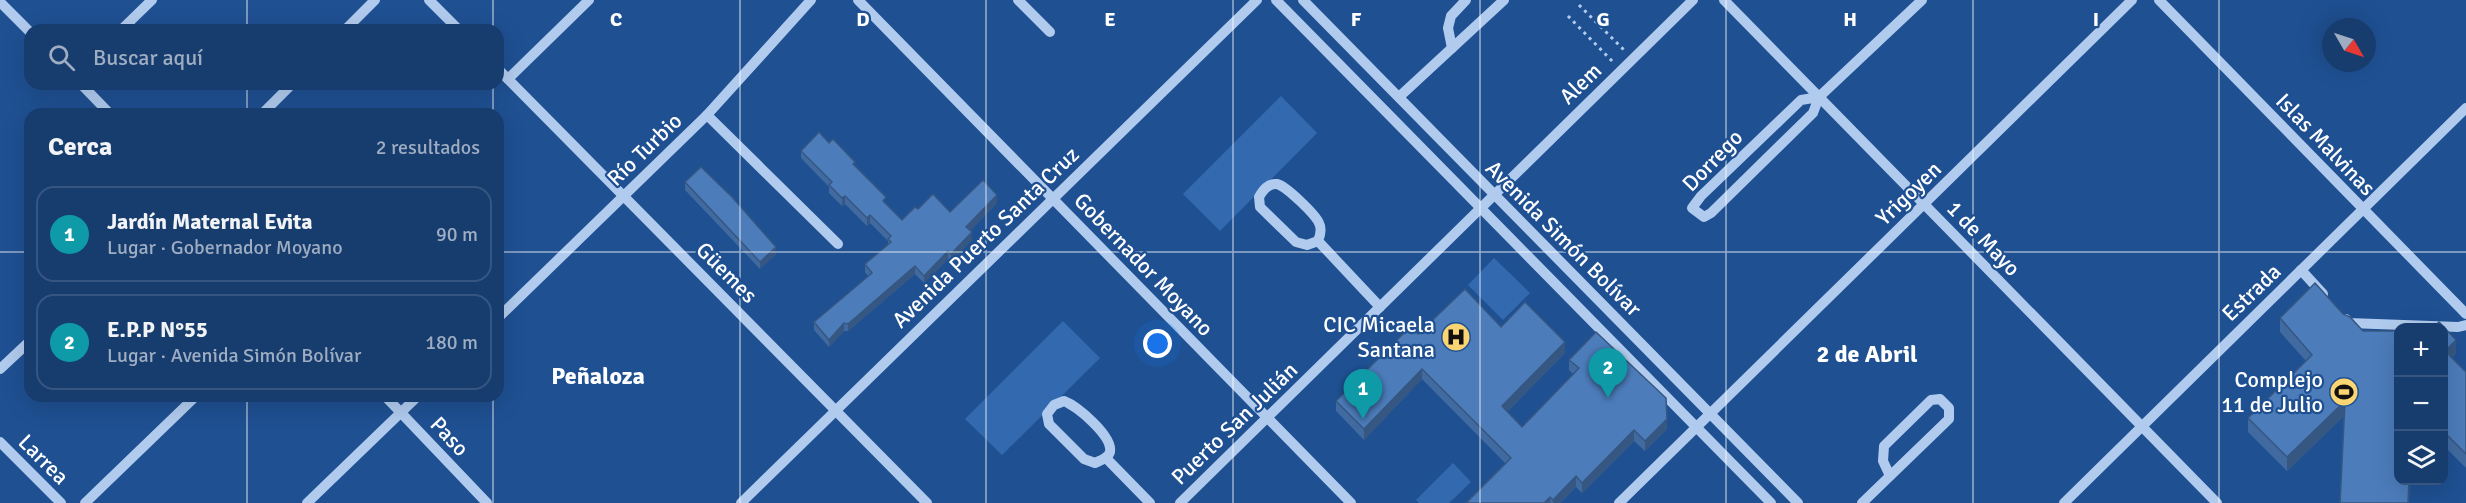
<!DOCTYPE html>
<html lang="es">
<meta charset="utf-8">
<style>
:root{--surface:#173c6e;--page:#204373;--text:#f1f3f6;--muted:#9eadc2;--line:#365681;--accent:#d6ab8b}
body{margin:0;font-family:Signika,sans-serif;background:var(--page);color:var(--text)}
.controls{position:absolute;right:18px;bottom:18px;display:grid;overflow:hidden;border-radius:12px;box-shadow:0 6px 24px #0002}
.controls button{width:54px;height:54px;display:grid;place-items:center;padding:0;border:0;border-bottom:2px solid var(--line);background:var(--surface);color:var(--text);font:30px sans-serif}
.compass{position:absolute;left:2322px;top:18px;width:54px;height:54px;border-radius:50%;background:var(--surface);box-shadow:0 6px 24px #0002;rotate:129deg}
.you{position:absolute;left:1158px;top:344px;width:21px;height:21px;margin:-15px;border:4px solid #fff;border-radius:50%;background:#1a73e8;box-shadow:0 0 0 9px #1a73e833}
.badge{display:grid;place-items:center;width:39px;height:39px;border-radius:50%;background:var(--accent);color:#fff;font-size:20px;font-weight:700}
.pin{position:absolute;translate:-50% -50px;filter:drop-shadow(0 2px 3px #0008)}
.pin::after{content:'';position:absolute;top:32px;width:21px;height:18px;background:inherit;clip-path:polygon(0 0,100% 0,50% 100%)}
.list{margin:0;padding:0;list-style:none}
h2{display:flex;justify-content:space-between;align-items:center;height:78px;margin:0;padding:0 24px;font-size:26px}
h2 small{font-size:20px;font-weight:400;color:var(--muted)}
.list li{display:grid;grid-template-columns:39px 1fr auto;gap:18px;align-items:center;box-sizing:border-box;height:96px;margin:0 12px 12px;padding:0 12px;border:2px solid var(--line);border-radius:18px}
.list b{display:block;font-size:22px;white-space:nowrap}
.list p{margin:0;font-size:20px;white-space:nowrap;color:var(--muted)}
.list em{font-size:20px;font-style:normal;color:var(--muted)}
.icon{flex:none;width:33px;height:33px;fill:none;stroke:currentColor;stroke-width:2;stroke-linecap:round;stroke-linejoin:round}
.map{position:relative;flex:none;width:2466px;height:503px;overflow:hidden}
.search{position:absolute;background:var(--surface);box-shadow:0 6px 24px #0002;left:24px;top:24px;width:480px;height:66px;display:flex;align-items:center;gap:15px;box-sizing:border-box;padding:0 21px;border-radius:18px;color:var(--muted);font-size:22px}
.panel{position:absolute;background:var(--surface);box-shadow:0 6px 24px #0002;left:24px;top:108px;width:480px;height:294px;border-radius:18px}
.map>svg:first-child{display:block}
</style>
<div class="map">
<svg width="2466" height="503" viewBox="0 0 2466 503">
<rect width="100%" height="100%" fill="#1f5092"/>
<g fill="#336aaf">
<path d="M1281 96 1317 133 1220 231 1183 194Z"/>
<path d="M1494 258 1530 293 1503 320 1468 285Z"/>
<path d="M1063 321 1100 358 1002 455 965 419Z"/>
<path d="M1453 463 1471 482 1449 503H1419L1416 500Z"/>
</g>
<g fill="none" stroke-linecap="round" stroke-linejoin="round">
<g stroke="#b1cbee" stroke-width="3" stroke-dasharray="3 4.5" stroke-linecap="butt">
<path d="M1579 5 1624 50"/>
<path d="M1568 16 1613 62"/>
</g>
<g stroke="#b1cbee" stroke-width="10">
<path d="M429 0 459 30"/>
<path d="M858 0 1351 503"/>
<path d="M1018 0 1050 32"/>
<path d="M1276 0 1771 503"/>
<path d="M1303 0 1798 503"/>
<path d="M1724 0 2217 503"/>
<path d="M2159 0 2466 314"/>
<path d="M0 2 30 32"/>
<path d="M121 30 152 0"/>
<path d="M345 30 375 0"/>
<path d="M1452 48 1448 28 1451 16 1466 0"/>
<path d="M498 69 927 503"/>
<path d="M508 79 589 0"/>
<path d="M81 84 110 114"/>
<path d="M1399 97 1504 0"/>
<path d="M1819 97 1801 100 1701 196 1692 208 1704 217 1711 213 1813 113 1819 97 1922 0"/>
<path d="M262 114 292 84"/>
<path d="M707 115 838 244"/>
<path d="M1318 241 1307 245 1296 242 1260 207 1259 197C1263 190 1268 183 1277 184 1286 186 1315 214 1319 223 1322 229 1321 234 1318 241L1380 307"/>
<path d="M2301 270 2323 294"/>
<path d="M498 318 707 115 811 0"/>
<path d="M2346 319 2349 323 2458 327 2466 325"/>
<path d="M0 369 30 341"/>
<path d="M385 396 487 503"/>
<path d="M1064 401C1077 406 1113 436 1110 452 1108 458 1101 460 1095 463L1084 459 1049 424 1047 414 1054 405Z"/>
<path d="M0 442 61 503"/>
<path d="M1106 458 1150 503"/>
<path d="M85 503 196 396"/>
<path d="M307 503 418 396"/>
<path d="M741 503 1257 0"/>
<path d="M1180 503 1693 0"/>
<path d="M1619 503 2132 0"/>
<path d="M1862 503 1949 419V408L1940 399 1931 400 1884 446 1883 461 1890 476"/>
<path d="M2064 503 2466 108"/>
</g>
</g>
<g fill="#416ba0">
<path d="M829 143 855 167 886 204 902 220 918 209 950 212 997 203 970 231 972 240 951 262 948 259 924 283 915 274 848 331H844L829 347 814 330V322L869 277 865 272V264L888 244V241L870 223 867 226 845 204 842 206 829 193V187L801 158V151Z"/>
<path d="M685 182 776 254 760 269 685 190Z"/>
<path d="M2315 283 2410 480 2409 503H2340L2344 416 2287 471 2248 432V418L2306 361 2280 332V318Z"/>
<path d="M1501 327 1565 353 1507 412 1522 427 1573 374 1569 370V360L1667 429 1645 451 1634 441 1582 493 1576 487 1560 503H1466L1506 464 1422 379 1364 440 1336 411V401L1418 334Z"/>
<path d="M2444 327 2456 353 2452 358 2466 372V468L2444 446Z"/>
</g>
<g fill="#355782">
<path d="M997 195V203L966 235V227Z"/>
<path d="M845 196V204L842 206V198Z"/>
<path d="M870 215V223L867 226V218Z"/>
<path d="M972 232V240L951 262V254Z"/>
<path d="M776 247V254L760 269V262Z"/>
<path d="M948 251V259L924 283V276Z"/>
<path d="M915 266V274L848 331V324Z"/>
<path d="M844 323V331L829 347V340Z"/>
<path d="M2456 340V353L2445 365V351Z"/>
<path d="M1565 342V353L1502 417V406Z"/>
<path d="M1422 369V379L1364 440V429Z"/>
<path d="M2345 401V415L2287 471V457Z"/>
<path d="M1667 419V429L1645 451V441Z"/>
<path d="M1634 430V441L1582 493V483Z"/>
<path d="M1576 476V487L1560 503H1553V500Z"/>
<path d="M1550 497V503H1544Z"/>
</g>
<g fill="#4c7cba" stroke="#355782" stroke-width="1.5">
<path d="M819 132 829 143 833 139 855 162 853 164 886 197 883 201 902 220 915 207 918 209 933 194 950 212 983 180 997 195 966 227 972 232 951 254 948 251 924 276 915 266 848 324 844 323 829 340 814 322 872 273 865 264 891 242 888 239 891 236 870 215 867 218 845 196 842 198 829 185 832 182 801 151Z"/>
<path d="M701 167 732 197 776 247 760 262 685 182Z"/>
<path d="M2315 283 2343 314 2350 317 2363 331H2398V480H2409L2408 503H2340L2345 401 2287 457 2248 418 2312 355 2280 318Z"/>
<path d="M1465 289 1501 327 1525 302 1565 342 1502 406 1522 427 1579 368 1569 360 1596 332 1666 398 1667 419 1645 441 1634 430 1582 483 1576 476 1553 500 1550 497 1544 503H1466L1511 458 1422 369 1364 429 1336 401 1410 327 1418 334Z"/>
<path d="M2439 322 2456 340 2445 351 2466 372V454L2444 432V327H2434Z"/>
</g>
<path fill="none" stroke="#fff" stroke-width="1.5" stroke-opacity="0.55" d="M247 0V30M493 0V30M740 0V503M986 0V503M1233 0V503M1480 0V503M1726 0V503M1973 0V503M2219 0V503M247 84V114M493 84V114M0 252H30M498 252H2466M247 396V503M493 396V503"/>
<defs>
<g id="hospital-disc" transform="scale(1.5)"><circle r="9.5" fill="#fbd571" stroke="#1f5092"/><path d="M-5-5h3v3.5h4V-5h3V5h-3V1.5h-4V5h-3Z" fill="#111"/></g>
<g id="stadium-disc" transform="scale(1.5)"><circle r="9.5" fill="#fbd571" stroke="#1f5092"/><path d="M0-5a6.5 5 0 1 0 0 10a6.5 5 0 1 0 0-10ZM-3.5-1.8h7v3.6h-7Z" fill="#111"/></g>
</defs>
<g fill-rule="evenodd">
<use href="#hospital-disc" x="1456" y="337"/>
<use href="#stadium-disc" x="2344" y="392"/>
</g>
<g text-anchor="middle" stroke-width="4.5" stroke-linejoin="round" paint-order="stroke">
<g font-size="22" fill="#fff" stroke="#1f5092">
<text transform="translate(1580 83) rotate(-44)" y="8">Alem</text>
<text transform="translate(2326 144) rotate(46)" y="8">Islas Malvinas</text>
<text transform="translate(644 149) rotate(-44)" y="8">Río Turbio</text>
<text transform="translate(1712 160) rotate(-46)" y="8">Dorrego</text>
<text transform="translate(1908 193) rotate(-44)" y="8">Yrigoyen</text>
<text transform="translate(985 237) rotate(-44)" y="8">Avenida Puerto Santa Cruz</text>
<text transform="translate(1564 238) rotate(45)" y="8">Avenida Simón Bolívar</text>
<text transform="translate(1984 238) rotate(46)" y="8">1 de Mayo</text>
<text transform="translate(1144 264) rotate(46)" y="8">Gobernador Moyano</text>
<text transform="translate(727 272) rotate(45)" y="8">Güemes</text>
<text transform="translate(2251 292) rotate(-44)" y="8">Estrada</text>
<text transform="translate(1234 423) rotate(-44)" y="8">Puerto San Julián</text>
<text transform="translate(450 436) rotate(47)" y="8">Paso</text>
<text transform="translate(44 459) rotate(45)" y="8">Larrea</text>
</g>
<g font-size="22" fill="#fff" stroke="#1f5092" text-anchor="end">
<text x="1435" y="332">CIC Micaela<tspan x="1435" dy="25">Santana</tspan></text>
<text x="2323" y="387">Complejo<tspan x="2323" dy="25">11 de Julio</tspan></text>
</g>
<g font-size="24" font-weight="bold" fill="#fff" stroke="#1f5092">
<text x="1867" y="362">2 de Abril</text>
<text x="598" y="384">Peñaloza</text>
</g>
</g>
<g font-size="20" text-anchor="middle" font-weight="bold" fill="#fff" stroke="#1f5092" stroke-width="4.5" stroke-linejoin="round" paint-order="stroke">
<text x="616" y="26">C</text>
<text x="863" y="26">D</text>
<text x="1110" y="26">E</text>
<text x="1356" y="26">F</text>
<text x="1603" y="26">G</text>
<text x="1850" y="26">H</text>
<text x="2096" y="26">I</text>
</g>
</svg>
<div class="controls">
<button>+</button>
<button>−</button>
<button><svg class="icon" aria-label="layers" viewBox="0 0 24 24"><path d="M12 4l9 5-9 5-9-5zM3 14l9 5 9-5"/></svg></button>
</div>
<svg class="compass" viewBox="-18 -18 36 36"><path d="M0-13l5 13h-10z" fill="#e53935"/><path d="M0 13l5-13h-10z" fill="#9eadc2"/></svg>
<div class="you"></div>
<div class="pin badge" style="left:1363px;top:419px;background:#0f9aa8">1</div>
<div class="pin badge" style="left:1608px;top:398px;background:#0f9aa8">2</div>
<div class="search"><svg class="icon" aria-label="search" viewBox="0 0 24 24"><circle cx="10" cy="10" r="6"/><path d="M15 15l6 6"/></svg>Buscar aquí</div>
<section class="panel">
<h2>Cerca<small>2 resultados</small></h2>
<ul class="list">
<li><span class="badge" style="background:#0f9aa8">1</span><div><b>Jardín Maternal Evita</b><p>Lugar · Gobernador Moyano</p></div><em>90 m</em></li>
<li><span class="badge" style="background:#0f9aa8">2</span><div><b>E.P.P N°55</b><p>Lugar · Avenida Simón Bolívar</p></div><em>180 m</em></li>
</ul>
</section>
</div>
